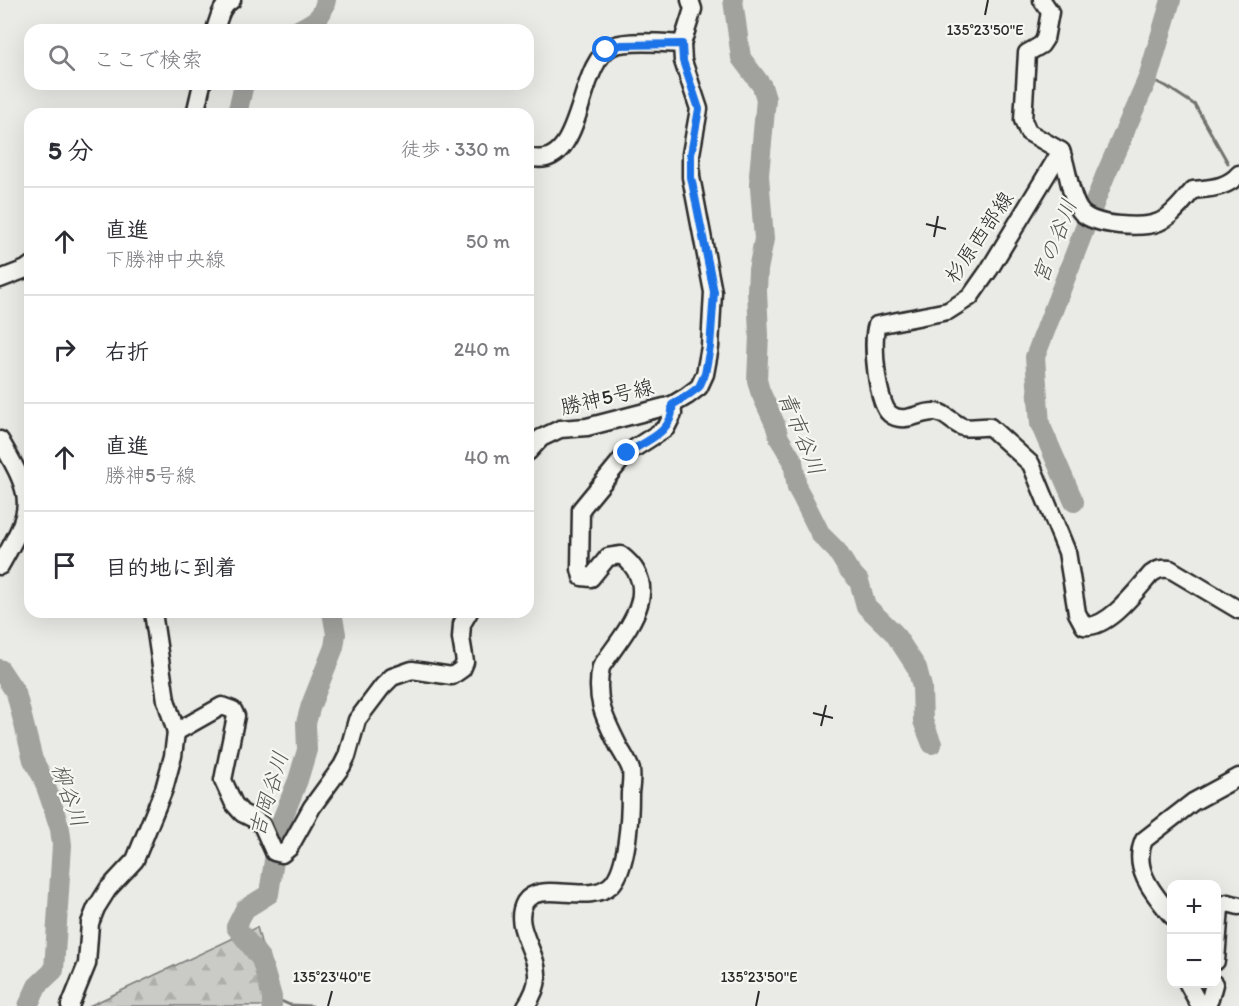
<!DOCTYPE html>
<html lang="ja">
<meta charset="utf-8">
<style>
:root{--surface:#fff;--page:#f7f7f7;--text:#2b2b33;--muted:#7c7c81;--line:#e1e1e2}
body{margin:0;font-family:Itim,"Klee One",sans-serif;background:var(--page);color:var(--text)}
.controls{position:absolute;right:18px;bottom:18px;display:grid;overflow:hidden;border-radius:12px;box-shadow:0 6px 24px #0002}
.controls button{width:54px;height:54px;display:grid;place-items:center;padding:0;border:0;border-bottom:2px solid var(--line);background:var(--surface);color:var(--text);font:30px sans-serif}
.stop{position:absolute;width:18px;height:18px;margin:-14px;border:4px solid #1a73e8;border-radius:50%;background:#fff}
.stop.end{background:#1a73e8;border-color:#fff;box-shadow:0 2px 6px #0008}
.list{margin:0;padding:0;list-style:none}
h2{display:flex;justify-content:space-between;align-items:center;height:78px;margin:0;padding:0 24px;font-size:26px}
h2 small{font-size:20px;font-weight:400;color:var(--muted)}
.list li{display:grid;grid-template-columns:39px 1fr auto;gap:18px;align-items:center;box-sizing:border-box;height:108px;padding:0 24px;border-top:2px solid var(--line)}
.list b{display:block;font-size:22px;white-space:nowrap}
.list p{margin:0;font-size:20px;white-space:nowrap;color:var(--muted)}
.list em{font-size:20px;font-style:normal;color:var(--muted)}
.icon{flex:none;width:33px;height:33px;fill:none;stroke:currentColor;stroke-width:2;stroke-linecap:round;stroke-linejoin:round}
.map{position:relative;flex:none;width:1239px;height:1006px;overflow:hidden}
.search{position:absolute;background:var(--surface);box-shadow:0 6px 24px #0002;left:24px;top:24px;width:510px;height:66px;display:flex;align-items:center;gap:15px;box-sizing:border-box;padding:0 21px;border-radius:18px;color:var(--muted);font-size:22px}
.panel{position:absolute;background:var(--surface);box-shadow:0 6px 24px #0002;left:24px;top:108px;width:510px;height:510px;border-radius:18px}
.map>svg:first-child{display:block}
</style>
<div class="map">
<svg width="1239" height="1006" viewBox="0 0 1239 1006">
<defs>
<pattern id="forest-firs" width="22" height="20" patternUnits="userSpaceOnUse" patternTransform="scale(1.5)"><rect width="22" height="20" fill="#cacac7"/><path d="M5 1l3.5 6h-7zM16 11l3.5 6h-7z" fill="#aeaeab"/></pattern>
</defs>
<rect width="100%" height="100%" fill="#eaeae6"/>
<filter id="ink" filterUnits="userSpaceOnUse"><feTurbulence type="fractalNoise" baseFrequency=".0167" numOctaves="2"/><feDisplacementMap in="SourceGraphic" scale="12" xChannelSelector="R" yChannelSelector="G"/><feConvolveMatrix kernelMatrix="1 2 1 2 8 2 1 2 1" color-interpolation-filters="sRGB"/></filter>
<g filter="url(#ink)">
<path fill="url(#forest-firs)" stroke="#7a7a79" stroke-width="1.5" d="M257 927 278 1006H89Z"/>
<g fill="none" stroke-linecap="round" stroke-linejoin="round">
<g stroke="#727270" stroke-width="3">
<path d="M1148 78 1166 86 1195 105 1228 163"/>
<path d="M272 997 290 1005 312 1006"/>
</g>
<g stroke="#a1a19e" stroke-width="20">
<path d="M733 0 741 58 762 86 766 99 759 175 764 239 758 270 757 291 759 335 757 380 760 391 775 424 779 438 793 461 797 488 802 497 821 535 837 551 848 569 859 581 866 606 894 633 917 668 922 687 923 721 932 744"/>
<path d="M298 30C314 22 322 19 326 0"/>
<path d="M237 114 244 84"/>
<path d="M1074 502 1040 424 1035 357 1105 176 1148 78 1171 0"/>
<path d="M0 669 16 693 33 760 43 778 53 807 60 829 62 845 54 970 37 986 28 1006"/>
<path d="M272 1006V997L261 959 236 927 245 909 269 894 279 827 298 780 307 750 306 723 311 705 334 647 336 634 332 612"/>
</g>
<g stroke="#2b2b2b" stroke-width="21">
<g id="minor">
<path d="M1042 0 1050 12 1045 39 1041 45 1027 53 1023 120 1028 132 1061 151"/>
<path d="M215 30C219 18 221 6 232 0"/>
<path d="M195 114 202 84"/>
<path d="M1061 151 989 270 970 297 948 311 877 325C871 340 877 404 890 414 904 425 920 411 935 412 945 412 953 424 963 427 971 429 982 426 990 427L1031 464 1067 552 1077 613 1084 626C1108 629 1136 591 1151 574 1158 569 1162 568 1170 569L1239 610"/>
<path d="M1061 151C1068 167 1070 201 1082 213 1096 226 1142 229 1159 222 1173 216 1184 200 1193 190 1211 188 1227 188 1239 174"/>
<path d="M528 157C586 173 574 64 613 46 627 40 665 43 682 44L693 9 690 0"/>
<path d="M0 279 26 269 30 266"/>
<path d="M672 405 687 396 699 387 705 374 710 347 713 292 691 177V154L699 109 683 61 682 44"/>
<path d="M0 440C35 500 34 506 0 566"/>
<path d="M176 732 222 706 233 710 236 716 223 780 234 804 242 813 254 819 262 825 274 852 282 854 289 848 312 807 342 766 347 756 357 720 382 687 392 677 412 670 452 676 462 669 465 662 461 638 462 624 469 612"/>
<path d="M1172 916C1154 894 1131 869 1144 840L1193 802 1239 777"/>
<path d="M1216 961 1220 907 1228 903 1239 906"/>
<path d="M1188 984 1200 1006"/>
<path d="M70 1006 87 964 90 923 96 908 108 889 135 860 164 789 173 756 176 732 166 700 153 612"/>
<path d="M526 1006C532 997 537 988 537 977 539 953 511 926 525 902 540 879 588 906 611 885 628 869 630 815 630 793 631 786 632 777 631 770 629 763 624 756 620 749 606 721 594 701 601 667 623 633 667 590 621 555L608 557 591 578 582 577 580 569 581 509 627 453 666 428 673 414 672 405 587 427 560 429 541 438 528 452"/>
<path d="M1206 1006 1210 999 1214 984"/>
</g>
</g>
<use href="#minor" stroke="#f6f6f2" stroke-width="16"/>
</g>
</g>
<g fill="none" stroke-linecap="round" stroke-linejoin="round" filter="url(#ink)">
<path stroke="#1a73e8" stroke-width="8" d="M606 50 621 45 682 44 683 61 699 109 691 154V177L714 292 710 347 705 374 699 387 687 396 672 405C675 431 646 441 627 453"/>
</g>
<path fill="none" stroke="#2b2b2b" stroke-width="2" d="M985 15 988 0M926 224 946 229M934 237 938 216M813 713 833 718M821 726 826 705M328 1006 332 991M756 1006 759 991"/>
<g text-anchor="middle" stroke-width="4.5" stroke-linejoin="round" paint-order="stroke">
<g font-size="21" fill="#2b2b2b" stroke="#f6f6f2">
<text transform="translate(979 237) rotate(-56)" y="7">杉原西部線</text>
<text transform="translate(607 397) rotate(-13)" y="7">勝神5号線</text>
</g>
<g font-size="22" font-style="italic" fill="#545453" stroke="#f6f6f2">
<text transform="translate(1054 241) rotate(-69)" y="8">宮の谷川</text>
<text transform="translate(802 433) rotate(68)" y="8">青市谷川</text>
<text transform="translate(268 794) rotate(-73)" y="8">吉岡谷川</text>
<text transform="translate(70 795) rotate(71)" y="8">柳谷川</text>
</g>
</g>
<g font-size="15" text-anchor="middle" fill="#2b2b2b" stroke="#f6f6f2" stroke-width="4.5" stroke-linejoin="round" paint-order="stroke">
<text x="985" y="35">135°23'50"E</text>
<text x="332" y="982">135°23'40"E</text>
<text x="759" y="982">135°23'50"E</text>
</g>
</svg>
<div class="controls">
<button>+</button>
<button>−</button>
</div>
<div class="stop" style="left:606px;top:50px"></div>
<div class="stop end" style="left:627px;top:453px"></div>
<div class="search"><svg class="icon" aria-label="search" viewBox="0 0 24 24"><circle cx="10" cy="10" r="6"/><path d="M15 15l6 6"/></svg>ここで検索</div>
<section class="panel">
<h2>5 分<small>徒歩 · 330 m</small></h2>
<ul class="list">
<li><svg class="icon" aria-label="ahead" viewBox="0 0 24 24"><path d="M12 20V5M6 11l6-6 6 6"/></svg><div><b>直進</b><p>下勝神中央線</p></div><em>50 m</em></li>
<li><svg class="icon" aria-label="right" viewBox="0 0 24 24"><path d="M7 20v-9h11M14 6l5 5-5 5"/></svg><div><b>右折</b></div><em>240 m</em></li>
<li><svg class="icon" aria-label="ahead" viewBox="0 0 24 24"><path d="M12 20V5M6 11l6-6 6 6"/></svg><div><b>直進</b><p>勝神5号線</p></div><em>40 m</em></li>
<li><svg class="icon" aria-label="arrive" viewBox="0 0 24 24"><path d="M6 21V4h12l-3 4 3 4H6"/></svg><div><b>目的地に到着</b></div></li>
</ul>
</section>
</div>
